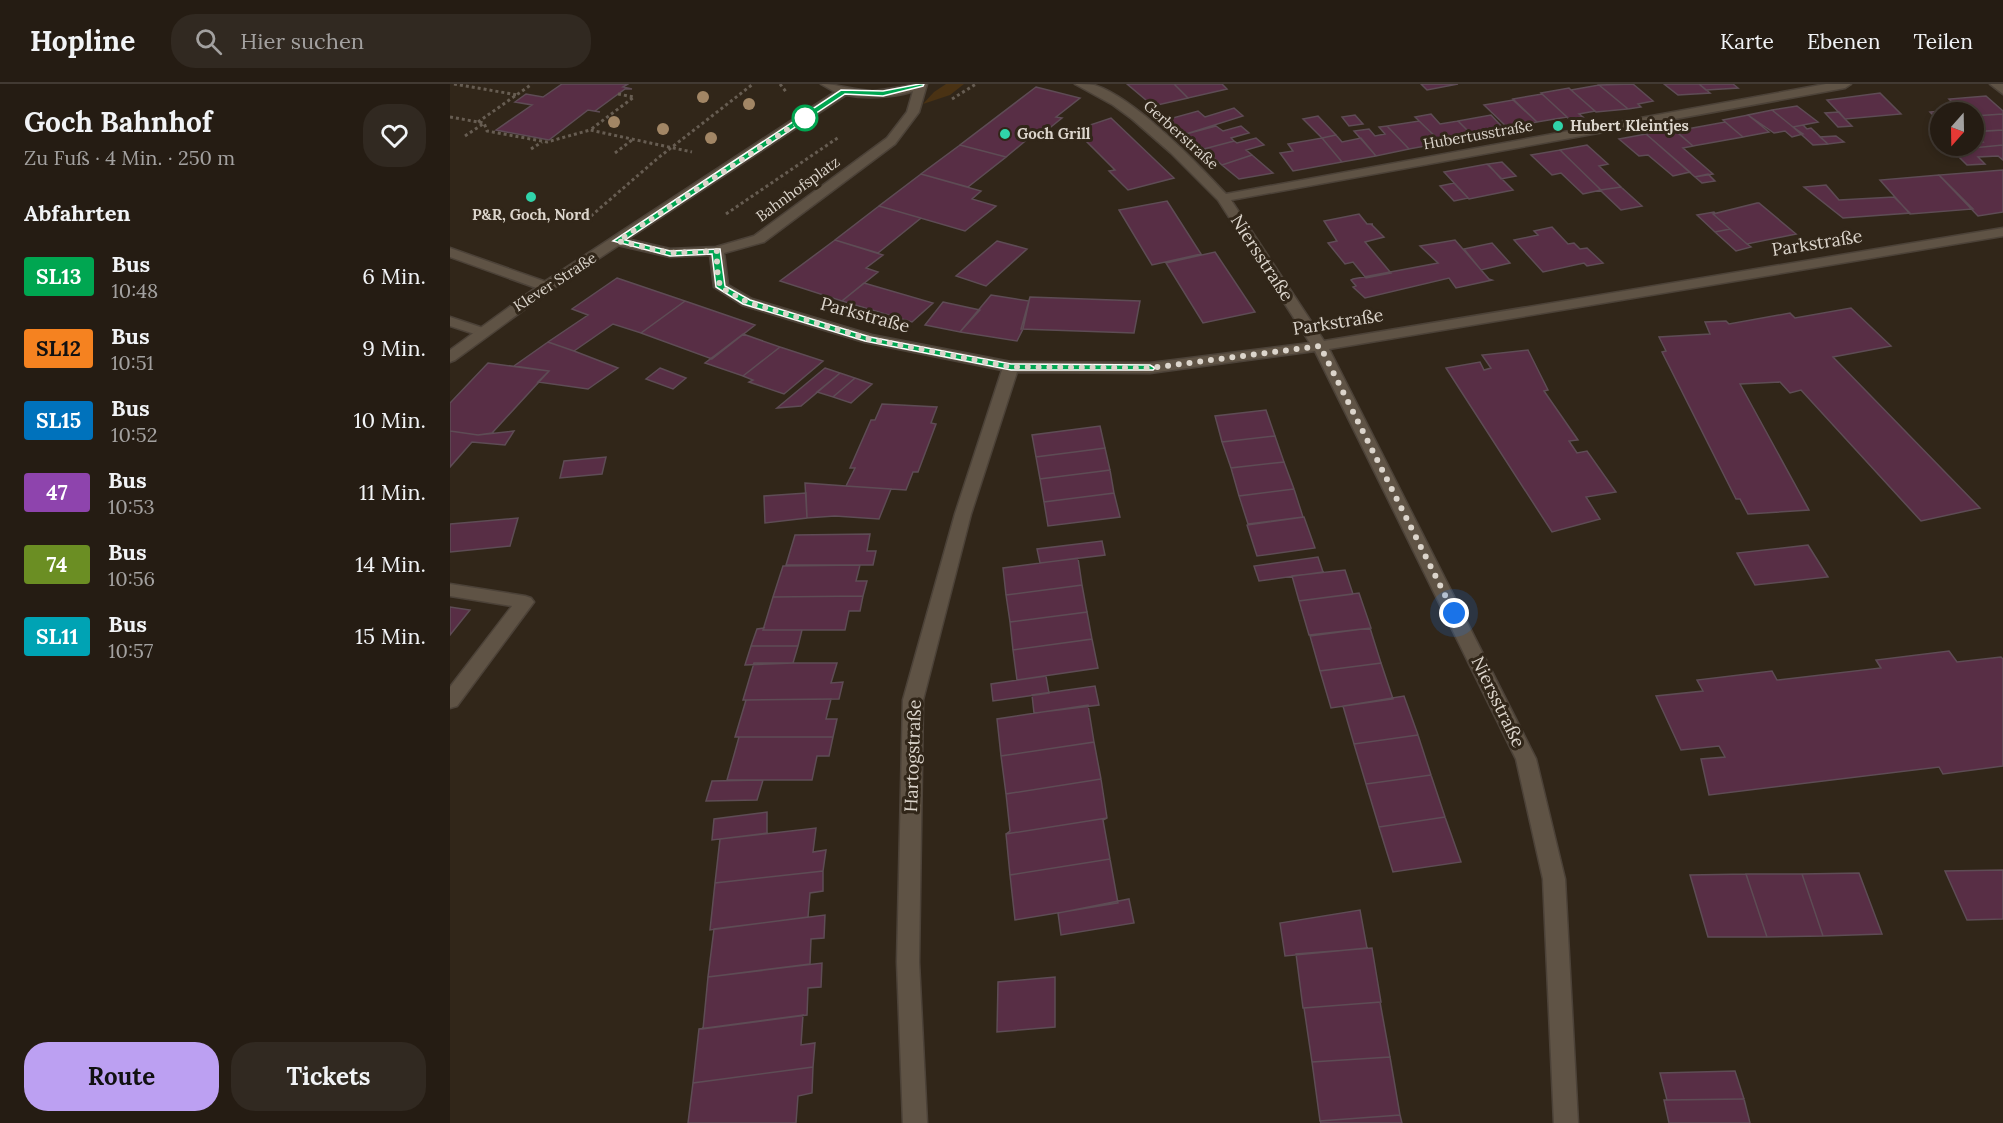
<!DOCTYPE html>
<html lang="de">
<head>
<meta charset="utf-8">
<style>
	:root { --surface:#251c13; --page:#312921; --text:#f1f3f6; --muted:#a3a1a0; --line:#423a33; --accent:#bca0f2 }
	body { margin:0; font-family:Lora,serif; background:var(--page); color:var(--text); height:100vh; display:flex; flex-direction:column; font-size:22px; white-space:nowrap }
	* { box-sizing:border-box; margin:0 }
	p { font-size:20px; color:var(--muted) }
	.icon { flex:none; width:33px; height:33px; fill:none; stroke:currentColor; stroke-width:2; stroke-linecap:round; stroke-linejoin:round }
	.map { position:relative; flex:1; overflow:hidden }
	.side { display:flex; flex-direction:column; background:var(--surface); width:450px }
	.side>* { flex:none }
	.badge { padding:0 12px; border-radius:4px; font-size:21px; line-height:39px }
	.needle { width:39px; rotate:200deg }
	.fabs { position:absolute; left:1480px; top:18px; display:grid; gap:12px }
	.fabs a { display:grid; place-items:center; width:54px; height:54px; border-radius:50%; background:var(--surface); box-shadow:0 3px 9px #0003,0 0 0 2px var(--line); font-size:30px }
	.you { position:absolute; width:30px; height:30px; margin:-15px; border:4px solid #fff; border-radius:50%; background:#1a73e8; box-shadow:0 0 0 9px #1a73e833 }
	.map>.badge { position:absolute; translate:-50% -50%; box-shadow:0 0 0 3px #fff }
	h2 { padding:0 24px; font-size:22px; line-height:54px }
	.round { display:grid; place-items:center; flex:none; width:63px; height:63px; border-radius:24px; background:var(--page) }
	.overview { display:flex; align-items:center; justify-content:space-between; height:102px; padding:0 24px }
	h1 { font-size:28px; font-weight:700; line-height:45px }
	.action { display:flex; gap:12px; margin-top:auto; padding:12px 24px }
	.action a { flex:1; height:69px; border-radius:24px; background:var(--accent); color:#111; font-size:24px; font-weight:700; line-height:69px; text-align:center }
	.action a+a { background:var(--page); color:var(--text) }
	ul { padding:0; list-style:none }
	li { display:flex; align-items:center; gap:18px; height:72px; padding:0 24px }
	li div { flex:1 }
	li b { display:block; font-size:22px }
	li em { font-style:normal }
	li .badge { min-width:66px; font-weight:700; text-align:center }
	header { display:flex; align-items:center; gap:36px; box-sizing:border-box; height:84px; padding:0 30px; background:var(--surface); border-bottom:2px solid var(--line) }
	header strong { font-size:28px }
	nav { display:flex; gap:33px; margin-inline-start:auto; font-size:21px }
	.search { width:420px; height:54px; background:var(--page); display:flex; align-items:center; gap:15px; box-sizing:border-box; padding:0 21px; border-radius:24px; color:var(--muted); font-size:22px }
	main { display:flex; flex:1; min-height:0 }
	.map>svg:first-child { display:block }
	.green { fill:#4a3213 }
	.building { fill:#582e45; stroke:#5e4c55; stroke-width:1.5 }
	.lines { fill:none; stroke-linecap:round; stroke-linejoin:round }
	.lane-casing { stroke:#4c4238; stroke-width:3 }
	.street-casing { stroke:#4c4238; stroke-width:3 }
	.secondary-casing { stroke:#4c4238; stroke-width:3 }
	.path { stroke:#675d52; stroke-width:3; stroke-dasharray:3 3; stroke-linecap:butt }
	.lane { fill:#5f5345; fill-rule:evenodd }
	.street { fill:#5f5345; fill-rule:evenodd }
	.secondary { fill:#5f5345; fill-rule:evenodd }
	.tree { fill:#a28665 }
	.line { fill:#00a651; stroke:#fff; stroke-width:1.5 }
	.walk { stroke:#dcd5cc; stroke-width:6; stroke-dasharray:0 10.8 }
	.stop-dot { fill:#fff; stroke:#00a651; stroke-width:3 }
	.poi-dot { fill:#30d4aa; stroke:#312619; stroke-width:2 }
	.labels { text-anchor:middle; stroke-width:6; stroke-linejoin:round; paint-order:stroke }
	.far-poi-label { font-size:15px; font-weight:bold; fill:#dcd5cc; stroke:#312619; text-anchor:start }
	.far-street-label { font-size:15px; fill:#dcd5cc; stroke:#312619 }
	.street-label { font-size:18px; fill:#dcd5cc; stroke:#312619 }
</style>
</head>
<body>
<header>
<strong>Hopline</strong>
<div class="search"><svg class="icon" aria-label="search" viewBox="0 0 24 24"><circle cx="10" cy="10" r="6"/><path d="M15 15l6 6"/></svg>Hier suchen</div>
<nav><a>Karte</a><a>Ebenen</a><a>Teilen</a></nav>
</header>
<main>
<section class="side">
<div class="overview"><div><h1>Goch Bahnhof</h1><p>Zu Fuß · 4 Min. · 250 m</p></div><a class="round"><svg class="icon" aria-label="heart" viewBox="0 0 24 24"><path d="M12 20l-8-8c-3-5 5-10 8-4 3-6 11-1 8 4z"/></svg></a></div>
<h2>Abfahrten</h2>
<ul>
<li><span class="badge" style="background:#00a651;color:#fff">SL13</span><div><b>Bus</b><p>10:48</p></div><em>6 Min.</em></li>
<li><span class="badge" style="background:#f58220;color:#111">SL12</span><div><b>Bus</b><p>10:51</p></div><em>9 Min.</em></li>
<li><span class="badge" style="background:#0072bc;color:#fff">SL15</span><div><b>Bus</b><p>10:52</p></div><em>10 Min.</em></li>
<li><span class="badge" style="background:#8e44ad;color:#fff">47</span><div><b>Bus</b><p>10:53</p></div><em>11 Min.</em></li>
<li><span class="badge" style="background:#6b8e23;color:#fff">74</span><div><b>Bus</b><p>10:56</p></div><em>14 Min.</em></li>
<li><span class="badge" style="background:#00a3b4;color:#fff">SL11</span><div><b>Bus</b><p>10:57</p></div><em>15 Min.</em></li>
</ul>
<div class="action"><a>Route</a><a>Tickets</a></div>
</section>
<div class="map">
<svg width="1553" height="1039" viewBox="0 0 1553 1039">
	<rect width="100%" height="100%" fill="#312619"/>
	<path class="green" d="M496,0h18l-14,11 -27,9 11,-12z"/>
	<path class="building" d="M112,0h66l-5,3 9,2h-7l-30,22 5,1 -12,-2 -39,30 -53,-10 36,-25 -17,-3 11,-8 17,3z
		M677,0h47l14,14 -35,8z
		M724,0h48l5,5 -39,9z
		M971,0h37l-31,6z
		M1183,0l20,17 -15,3 3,3 -13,2 -29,-24z
		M1214,0h35l11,9 -32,2z
		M1249,0h34l5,4 -32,2z
		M1149,1l29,24 -32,3 -25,-22z
		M586,3l44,11 -24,19 6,1 -26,21 -6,-2 -24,20 -46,-12z
		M1119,4l2,2 24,21 -16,3 4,3 -14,2 -28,-26z
		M1430,9l21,21 -56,5 -18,-19z
		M1092,10l25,23 -30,5 -24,-23z
		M1536,12l17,15v3l-29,2v-4h-33v6l-4,1 -7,-7 30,-3 -11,-10z
		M1063,16l24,22 -16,3 3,3 -13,3 -27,-26z
		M1347,22l21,16 -25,5 -21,-17z
		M784,24l9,8 -57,18 -17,-15 29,-8 7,6z
		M1322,26l21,17 10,7 -11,3 -7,-6 -11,2 -26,-18z
		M1389,28l6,7 7,7 -14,1 -13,-14z
		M981,30l9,10 18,-3 17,17 -33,5 -27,-26z
		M1553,30v16l-19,1 -10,-8v-7z
		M905,31l8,9 -14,2 -7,-9z
		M1041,31l16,17 -32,6 -17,-17z
		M1298,31l21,17 -26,5 -20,-17z
		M868,32l18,19 -14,3 -19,-19z
		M661,34l63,60 -46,12 -19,-19 6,-1 -40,-40z
		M969,37l23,22 -33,6 -22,-23z
		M1275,38l18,15 -50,9 -17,-15z
		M1353,41l4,4 4,-1 17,16 -15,1 -20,-18z
		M766,42l7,5 18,-5 8,7 -18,5 3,3 -30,8 -18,-15z
		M937,42l22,23 -33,7 -22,-25 15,-2 6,7 10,-2 -6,-7z
		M1223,45l20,17 -10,2 30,26 -18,3 -49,-43z
		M1553,46v15l-51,5 -5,-4h27v-4h9l-9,-10z
		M1196,50l44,38 -17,4 -25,-21 -9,1 -20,-17z
		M886,51l6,7 19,-4 15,18 -34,6 -20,-24z
		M1386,52l8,6 -16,2 -8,-7z
		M806,54l8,7 -18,5 6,5 -30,10 -18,-16 30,-8 3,2z
		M872,54l20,24 -49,9 -13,-18 13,-2 -5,-7z
		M510,61l46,12 -38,30 -47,-13z
		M1137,61l21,19 -9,2 22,21 -20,3 -41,-40z
		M1553,61v15l-5,-4 -20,1 7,7 -18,1 -15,-15z
		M1110,66l41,40 -18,4 -22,-21 -9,2 -21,-20z
		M802,71l21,18 -34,6 -17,-14z
		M1052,78l14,14 -15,3 -13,-15z
		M1037,80l26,26 -44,9 -25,-27z
		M1553,86v42l-25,4 -39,-41z
		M471,90l60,17 -9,8 24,7 -31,25 -86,-25z
		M1258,90l7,7 -13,2 -7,-6z
		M1489,91l34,34 -63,5 -30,-34z
		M1004,99l14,15 -14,3 -14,-15z
		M1376,101l13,15 55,-3 16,16 -67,5 -39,-31z
		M1171,103l21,19 -21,4 -21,-20z
		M717,117l34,53 -49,11 -33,-55z
		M1307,119h2l37,31 -49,10 -34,-30z
		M429,122l42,12 -43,35 -43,-13z
		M1264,128l1,1 -2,1 17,15 -15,3 -18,-17z
		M909,130l8,10h6h-2l13,13 -19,5 26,31 -25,5 -13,-16 -8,2 -17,-21 9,-2 -13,-20z
		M1102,143l16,17 6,-1 6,6 7,-1 16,15 -16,3 -3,-3 -41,9 -29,-32 24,-5 -4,-4z
		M1280,145l17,15 4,3 -15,4 -21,-19z
		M385,156l48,15 -17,13 12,4 -36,29 -62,-20z
		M1005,156l34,39 3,1 -36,8 -7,-10 -84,20 -12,-11 3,-1 -5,-6 2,-1 85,-16 -18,-17z
		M547,157l30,8 -41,37 -30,-10z
		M1042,159l18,20 -29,7 -17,-21z
		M765,168l40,60 -52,11 -37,-60z
		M167,194l68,23 -44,32 -28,-9 -39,27 -26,-9 40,-27 -16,-6z
		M414,199l69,20 -21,19 -70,-21z
		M541,211l38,6 -6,28 -6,12 -57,-9z
		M580,213l110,4 -6,32 -113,-4z
		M235,217l70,24 -43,34 -71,-26z
		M493,218l37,8 -20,22 -35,-7z
		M1401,224l40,38 -58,11 147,151 -59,13 -120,-131 -11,3 -10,-11 -40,2 69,126 -61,4 -8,-15h-4l-74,-147 4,-1 -7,-14 51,-3 -5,-12 21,-1 3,3 61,-11 5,5z
		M293,250l37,13 -37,29 -38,-13z
		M98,258l26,9 44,17 -30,21 -50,-7 11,-11 -35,-5z
		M330,263l43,14 -39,33 -35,-12 4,-2 -10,-4z
		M1078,266l20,40 -4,1 34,49 -9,1 8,12 10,-2 29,41 -30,5 14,22 -48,13 -106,-164 34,-6 4,8 7,-2 -9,-13z
		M38,279l61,8 -57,62 -14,2 -28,-4v-28z
		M210,284l26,10 -13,11 -27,-10z
		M375,284l15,5 -39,33 -24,2z
		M390,289l15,5 -22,19 -16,-5z
		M405,294l17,6 -21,19 -18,-6z
		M432,320l55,3 -6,16 5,1 -18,48h-5l-7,18 -60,-4 9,-18h-5l21,-48h4z
		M816,326l9,26 -53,6 -7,-26z
		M650,342l5,22 -69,9 -4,-22z
		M0,347l28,4 36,-4 -9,14 -33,-3 -22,25z
		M825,352l9,26 -53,6 -9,-26z
		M655,364l5,22 -70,9 -4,-22z
		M156,373l-4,17 -42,4 4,-17z
		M834,378l10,27 -55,7 -8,-28z
		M660,386l4,23 -70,9 -4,-23z
		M355,399l41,3 45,3 -12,30 -44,-3 -28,2z
		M844,405l9,28 -55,7 -9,-28z
		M356,409l1,25 -42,5 -1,-27z
		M664,409l6,24 -72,9 -4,-24z
		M854,433l11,31 -58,8 -10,-31z
		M68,434l-8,28 -60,6v-28z
		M420,450l-3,17h9l-3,14h-87l9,-30z
		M652,457l3,14 -65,8 -3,-14z
		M1358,461l20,32 -73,8 -18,-32z
		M868,473l5,15 -64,9 -5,-15z
		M628,474l4,27 -76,10 -3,-27z
		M410,481l-4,16h11l-4,15 -90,1 10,-31z
		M895,486l8,24 -54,7 -7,-25z
		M632,501l5,27 -77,10 -4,-27z
		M909,509l12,35 -62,7 -10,-34z
		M413,512l-3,15h-11l-4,19h-82l10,-33z
		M0,523l20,3 -20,25z
		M637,528l5,27 -79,11 -3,-28z
		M314,544l-1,2h39l-4,16h-47l6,-17z
		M920,544l11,35 -61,8 -10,-35z
		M642,555l6,29 -81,12 -4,-30z
		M301,562h47l-5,17 -48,2z
		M1499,567l8,11 44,-5 2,2v107l-60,8 -4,-7 -230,28 -8,-36 24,-2 -6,-11 -38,4 -25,-54 47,-5 -6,-11 75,-9 5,9 104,-12 -5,-8z
		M304,579h83l-6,20 12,-1 -4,17 -96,1z
		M931,579l12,36 -62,9 -11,-37z
		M596,592l3,17 -56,8 -2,-17z
		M645,602l4,19 -65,8 -2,-18z
		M954,612l14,39 -64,9 -11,-38z
		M381,615l-5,20h11l-4,18h-98l11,-37z
		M638,621l6,37 -93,14 -4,-37z
		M968,651l13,40 -65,9 -12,-40z
		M289,653h94l-4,19h-12l-5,24h-85z
		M644,658l7,37 -95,15 -5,-38z
		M981,691l14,42 -66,10 -13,-43z
		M651,695l6,39 -101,16 4,-3 -4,-37z
		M313,696l-6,20 -51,1 6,-20z
		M317,728v21l-55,7 2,-21z
		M995,733l16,45 -68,10 -14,-45z
		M657,734l-4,2 7,39 -100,16 -4,-41z
		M366,744l-3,24 13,-2 -3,21 -108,12 5,-44z
		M660,775l8,44 -103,17 -5,-45z
		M1553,786v49l-36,1 -22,-49z
		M373,787v20l-13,2 -2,24 -98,13 5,-47z
		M1409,789l23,61 -59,2 -21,-62z
		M1296,790h56l21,62 -56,1z
		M1296,790l21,63h-59l-18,-62z
		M679,815l5,24 -73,12 -3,-22z
		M910,826l7,38 -82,8 -5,-33z
		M375,831l-1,23 -13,1 -1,25 -102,13 6,-48z
		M922,864l9,54 -78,6 -7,-54z
		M372,879l-1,24 -13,1 -1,27 -104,14 5,-52z
		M605,893v50l-58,5 1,-50z
		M930,918l10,55 -78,5 -8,-54z
		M353,931l-2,30 14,-2 -2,24 -120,16 6,-54z
		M940,973l10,58 -80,6 -8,-59z
		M363,983l-1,26 -14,3 -2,27h-108l5,-40z
		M1285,987l9,28 -77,1 -7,-27z
		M1294,1015l6,24h-81l-5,-23z
		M950,1031l2,8h-81l-1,-2z"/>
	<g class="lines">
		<g class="lane-casing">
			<path id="lane" d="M0,233l36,12 2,3 -7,4 -31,-10z
				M0,500l75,12 6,2 3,4 -77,104 -7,2v-21l62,-81 -62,-10z"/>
		</g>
		<g class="street-casing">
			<path id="street" d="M465,0h12l-8,28 -24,32 -131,98 -40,11 4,32 24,14 120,36 139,27 139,1 160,-20 -92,-143 -47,-47 -39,-34 -19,-14 -38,-21c6,0 13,0 19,1 40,12 102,77 132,109l600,-110h25l-6,4 -614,112 93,141 679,-113v8l-674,113 207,410 29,120 13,244h-24l-11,-244 -27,-120 -201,-408 -165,22 -133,-1 -46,142 -48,186 -4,262 8,161h-24l-6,-161 6,-262 52,-186 47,-144 -138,-28 -122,-37 -28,-18 -4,-32 -40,2 -57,-13 -2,-3 7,-4 52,12 46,-2 38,-11 133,-98 20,-26z
				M1540,0h13v10z
				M0,164l102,36 2,3 -2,3h-10l-92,-33z"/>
		</g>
		<g class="secondary-casing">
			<path id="secondary" d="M371,0c18,0 34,7 52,7 18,-1 35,-7 53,-7 -16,14 -59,15 -80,11l-295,195 -96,70 -5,2v-12l91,-66 294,-192z"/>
		</g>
		<path class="path" d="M4,0l64,11
			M330,0l7,9
			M168,10l16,3 -44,33 102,22
			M502,15l24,-15
			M0,33l34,6 3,8 60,11 43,-12
			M28,38l54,-38
			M15,52l18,-12
			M81,65l11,-7
			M165,69l17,-13
			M276,130l113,-77
			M141,132l67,-58 95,-74"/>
		<use href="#lane" class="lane"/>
		<use href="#street" class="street"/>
		<use href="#secondary" class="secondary"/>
	</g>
	<g class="tree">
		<circle cx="253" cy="13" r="6"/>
		<circle cx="299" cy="20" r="6"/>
		<circle cx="164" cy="38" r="6"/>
		<circle cx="213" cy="45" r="6"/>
		<circle cx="261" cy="54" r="6"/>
	</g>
	<path class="line" d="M470,0h4l-1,2 -40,10 -38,-2 -220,146 45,11 50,-2 5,37 25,14 120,37 141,27 139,1 5,3 -2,2h-142l-146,-29 -122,-37 -27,-17 -4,-33 -42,2 -57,-15 228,-151 42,1z"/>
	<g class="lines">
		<path class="walk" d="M355,34l-187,123 52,12 47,-2v18l3,18 27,15 122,37 142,28 139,1 170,-22 134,267"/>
	</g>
	<circle class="stop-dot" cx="355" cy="34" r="12"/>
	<g class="poi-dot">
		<circle cx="1108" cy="42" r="6"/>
		<circle cx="555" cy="50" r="6"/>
		<circle cx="81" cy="113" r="6"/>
	</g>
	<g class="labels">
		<g class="far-poi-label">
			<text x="1120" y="47">Hubert Kleintjes</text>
			<text x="567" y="55">Goch Grill</text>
			<text x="81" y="136" text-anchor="middle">P&amp;R, Goch, Nord</text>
		</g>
		<g class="far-street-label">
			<text transform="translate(731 51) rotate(42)" y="5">Gerberstraße</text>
			<text transform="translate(1028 51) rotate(-10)" y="5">Hubertusstraße</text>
			<text transform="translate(348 105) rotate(-36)" y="5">Bahnhofsplatz</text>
			<text transform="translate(105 198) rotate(-33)" y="5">Klever Straße</text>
		</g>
		<g class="street-label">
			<text transform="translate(1367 159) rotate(-9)" y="6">Parkstraße</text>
			<text transform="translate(812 174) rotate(57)" y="6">Niersstraße</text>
			<text transform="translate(415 231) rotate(15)" y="6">Parkstraße</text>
			<text transform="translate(888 238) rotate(-9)" y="6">Parkstraße</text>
			<text transform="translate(1048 618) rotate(64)" y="6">Niersstraße</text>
			<text transform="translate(463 672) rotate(-88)" y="6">Hartogstraße</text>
		</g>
	</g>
</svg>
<div class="fabs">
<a><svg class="needle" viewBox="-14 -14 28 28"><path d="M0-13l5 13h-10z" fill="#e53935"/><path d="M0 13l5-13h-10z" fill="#a3a1a0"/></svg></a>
</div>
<div class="you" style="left:1004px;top:529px"></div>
</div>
</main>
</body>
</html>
